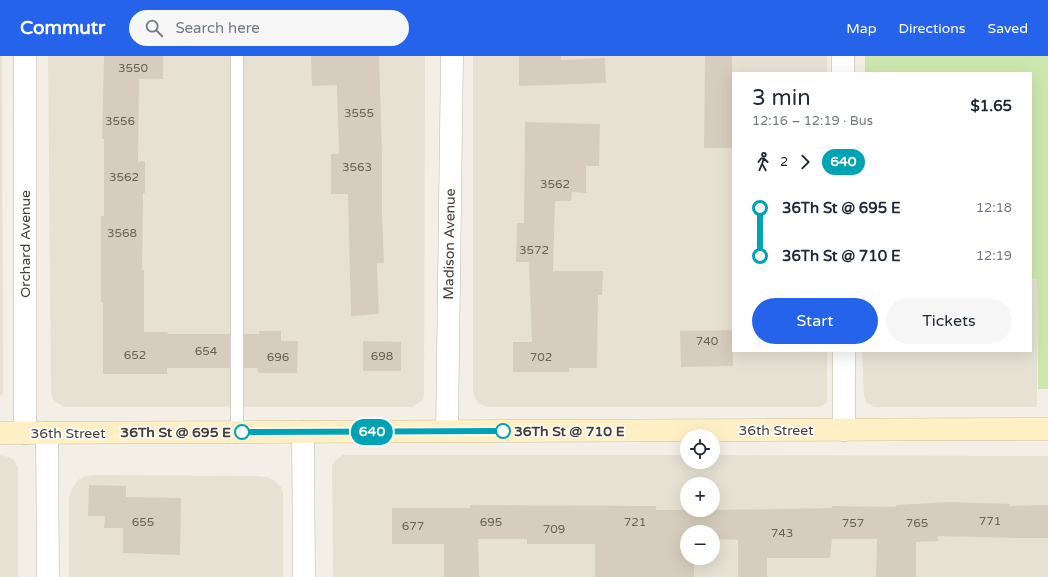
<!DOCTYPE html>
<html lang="en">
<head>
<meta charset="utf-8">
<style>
	:root { --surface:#fff; --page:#f6f6f7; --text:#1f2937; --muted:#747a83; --accent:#2563eb }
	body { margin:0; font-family:"Varela Round",sans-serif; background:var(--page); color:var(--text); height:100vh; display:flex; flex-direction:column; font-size:15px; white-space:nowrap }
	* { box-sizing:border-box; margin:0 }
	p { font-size:13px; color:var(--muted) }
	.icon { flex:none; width:22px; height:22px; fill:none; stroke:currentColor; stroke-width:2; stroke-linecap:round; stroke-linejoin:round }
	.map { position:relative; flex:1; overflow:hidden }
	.sheet { position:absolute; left:732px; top:16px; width:300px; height:280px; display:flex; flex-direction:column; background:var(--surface); border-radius:0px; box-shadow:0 4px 16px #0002 }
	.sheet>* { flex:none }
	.badge { padding:0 8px; border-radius:13px; font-size:14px; line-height:26px }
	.tools { position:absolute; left:680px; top:373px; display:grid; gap:8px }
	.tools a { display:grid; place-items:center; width:40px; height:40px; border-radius:50%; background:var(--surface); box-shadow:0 4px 16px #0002; font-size:20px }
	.map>.badge { position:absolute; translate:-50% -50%; box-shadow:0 0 0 2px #fff }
	.legs { display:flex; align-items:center; gap:6px; height:44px; padding:0 20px; font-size:13px }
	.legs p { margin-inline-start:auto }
	.overview { display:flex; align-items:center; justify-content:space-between; height:68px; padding:0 20px }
	h1 { font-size:22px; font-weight:600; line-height:30px }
	.cta { display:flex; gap:8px; margin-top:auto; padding:8px 20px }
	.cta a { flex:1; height:46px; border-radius:24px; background:var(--accent); color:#fff; font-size:16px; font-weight:600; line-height:46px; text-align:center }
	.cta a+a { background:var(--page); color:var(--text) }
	ul { padding:0 20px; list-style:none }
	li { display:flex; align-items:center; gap:14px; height:48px; font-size:15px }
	li i { display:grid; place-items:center; width:6px; height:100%; margin:0 5px; background:currentColor }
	li i::after { content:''; width:10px; height:10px; margin:-5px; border:3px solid; border-radius:50%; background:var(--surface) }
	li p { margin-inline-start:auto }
	li:first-child i { background:linear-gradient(#0000 50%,currentColor 0) }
	li:last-child i { background:linear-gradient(currentColor 50%,#0000 0) }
	header { display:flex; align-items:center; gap:24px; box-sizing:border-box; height:56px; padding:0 20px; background:var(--accent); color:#fff }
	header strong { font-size:19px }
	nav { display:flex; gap:22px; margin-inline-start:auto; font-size:14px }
	.search { width:280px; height:36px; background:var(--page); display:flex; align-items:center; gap:10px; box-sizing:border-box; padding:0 14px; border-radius:22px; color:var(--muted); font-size:15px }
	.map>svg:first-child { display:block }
	.residential { fill:#e7e1d4; fill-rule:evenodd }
	.green { fill:#cee7af }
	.building { fill:#d7cdbe }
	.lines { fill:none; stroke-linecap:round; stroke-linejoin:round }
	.lane-casing { stroke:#c1b9ac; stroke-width:13 }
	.street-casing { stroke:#c1b9ac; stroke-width:23 }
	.secondary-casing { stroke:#d3c296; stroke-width:23 }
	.lane { stroke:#fff; stroke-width:12 }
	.street { stroke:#fff; stroke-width:22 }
	.secondary { stroke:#feefc5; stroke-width:22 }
	.line-1-casing { stroke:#fff; stroke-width:9 }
	.line-1 { stroke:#00a3b4; stroke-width:6 }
	.stop-1-dot { fill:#fff; stroke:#00a3b4; stroke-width:2 }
	.labels { text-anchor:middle; stroke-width:3.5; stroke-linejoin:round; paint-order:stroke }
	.number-label { font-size:12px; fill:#6a6257 }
	.street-label { font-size:14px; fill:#453f35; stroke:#fff }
	.stop-label { font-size:14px; font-weight:bold; fill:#453f35; stroke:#fff; text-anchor:start }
</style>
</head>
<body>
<header>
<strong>Commutr</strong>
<div class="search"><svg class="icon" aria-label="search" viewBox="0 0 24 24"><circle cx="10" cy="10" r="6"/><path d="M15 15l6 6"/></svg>Search here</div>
<nav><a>Map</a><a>Directions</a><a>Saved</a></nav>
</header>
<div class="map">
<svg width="1048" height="521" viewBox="0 0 1048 521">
	<rect width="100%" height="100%" fill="#f3efe6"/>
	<path class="residential" d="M0,0h2l1,337 -3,4z
		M48,0h377l-1,339 -1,5 -11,7h-346l-8,-3 -5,-5 -2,-6z
		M473,0h354v17h-94v278h94v51l-2,2 -6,3h-331l-8,-3 -4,-4 -3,-9z
		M1031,223h6v128h-163l-8,-5 -2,-6 -2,-45h169z
		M0,399l9,2 5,3 4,8v109h-18z
		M343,399h344v7h26v-7l335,1v121h-715l-1,-111 3,-5zM687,428h26v26h-26zM687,476h26v26h-26z
		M93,419l163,1 11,1 7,3 7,7 2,5v85h-214v-79l2,-7 7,-11 7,-4z"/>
	<path class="green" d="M865,0h183v333h-10l-1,-110h-6v-206h-166z"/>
	<path class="building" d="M104,0h59v23h-24l-1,83 7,-1v32h-2l-1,77h2v62h24l-1,2h63v34h-63v6h-64v-72h-2v-86h3v-77h-2z
		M311,0h68l3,99v62l2,46h-7l2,51 -28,2 -3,-122h-17v-40h8l-2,-69 -25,1z
		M519,0h42v4l44,-2 1,25 -87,3z
		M705,0h27l1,92h-29z
		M525,66l75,2 -1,42h-13v27l-14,-1 -1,9h-16l-2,70h50l-1,24h-4l-1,73h-28v4h-56v-30h19l-3,-80h-13l1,-39h7z
		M733,274v36l-52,1 -1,-36z
		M259,275h22v10h17l-1,32h-39v-5h-14v-34h15z
		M363,285l38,1v29h-38z
		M89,429l37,1v11l55,1 -1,57 -57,-2v-25h-19l1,-12h-17z
		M951,446l59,2v2l38,-1v33h-28l-82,-2v5l-22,1v35h-40l1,-38h-45l-2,19h-63v19h-29v-37l-25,-1v-7h-26v26h7v19h-99v-33h-68v-5h-49l1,38h-35v-33h-52v-36h78v-3l186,1v4h57l119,-2v-2l64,1v-2z"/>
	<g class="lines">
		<g class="lane-casing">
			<path id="lane" d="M237,376v-376"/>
		</g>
		<g class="street-casing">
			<path id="street" d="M843,0v17
				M844,295v79
				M447,375l5,-375
				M303,376l1,145
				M25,377v-377
				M47,377l1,144"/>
		</g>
		<g class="secondary-casing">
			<path id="secondary" d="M0,377l1048,-4"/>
		</g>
		<use href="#lane" class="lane"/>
		<use href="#street" class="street"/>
		<use href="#secondary" class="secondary"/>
	</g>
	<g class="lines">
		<g class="line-1-casing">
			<path id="line-1" d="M242,376l261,-1"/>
		</g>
		<use href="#line-1" class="line-1"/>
	</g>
	<g class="stop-1-dot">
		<circle cx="503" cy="375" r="7"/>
		<circle cx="242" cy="376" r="7"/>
	</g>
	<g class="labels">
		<g class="number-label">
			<text x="133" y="16">3550</text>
			<text x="359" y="61">3555</text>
			<text x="120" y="69">3556</text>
			<text x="357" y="115">3563</text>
			<text x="124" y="125">3562</text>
			<text x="555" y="132">3562</text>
			<text x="122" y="181">3568</text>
			<text x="534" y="198">3572</text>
			<text x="707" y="289">740</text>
			<text x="206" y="299">654</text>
			<text x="135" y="303">652</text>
			<text x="382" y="304">698</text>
			<text x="278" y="305">696</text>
			<text x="541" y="305">702</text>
			<text x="990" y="469">771</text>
			<text x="143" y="470">655</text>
			<text x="491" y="470">695</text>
			<text x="635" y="470">721</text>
			<text x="853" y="471">757</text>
			<text x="917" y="471">765</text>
			<text x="413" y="474">677</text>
			<text x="554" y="477">709</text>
			<text x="782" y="481">743</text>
		</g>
		<g class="street-label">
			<text transform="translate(25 188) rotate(-90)" y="5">Orchard Avenue</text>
			<text transform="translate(449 188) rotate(-89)" y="5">Madison Avenue</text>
			<text x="776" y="379">36th Street</text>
			<text x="68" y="382">36th Street</text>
		</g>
		<g class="stop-label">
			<text x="514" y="380">36Th St @ 710 E</text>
			<text x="231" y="381" text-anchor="end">36Th St @ 695 E</text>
		</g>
	</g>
</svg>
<div class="tools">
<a><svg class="icon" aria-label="locate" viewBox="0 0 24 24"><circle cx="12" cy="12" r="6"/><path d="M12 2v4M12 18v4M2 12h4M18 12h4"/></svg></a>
<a>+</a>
<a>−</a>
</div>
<b class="badge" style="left:372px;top:376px;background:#00a3b4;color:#fff">640</b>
<section class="sheet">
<div class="overview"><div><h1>3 min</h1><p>12:16 – 12:19 · Bus</p></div><b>$1.65</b></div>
<div class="legs"><svg class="icon" aria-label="walk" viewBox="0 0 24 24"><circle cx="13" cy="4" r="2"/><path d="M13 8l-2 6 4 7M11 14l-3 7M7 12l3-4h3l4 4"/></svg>2<svg class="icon" aria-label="forward" viewBox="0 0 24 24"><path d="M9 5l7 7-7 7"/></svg><b class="badge" style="background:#00a3b4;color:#fff">640</b></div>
<ul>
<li><i style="color:#00a3b4"></i><b>36Th St @ 695 E</b><p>12:18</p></li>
<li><i style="color:#00a3b4"></i><b>36Th St @ 710 E</b><p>12:19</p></li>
</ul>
<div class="cta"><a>Start</a><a>Tickets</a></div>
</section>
</div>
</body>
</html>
